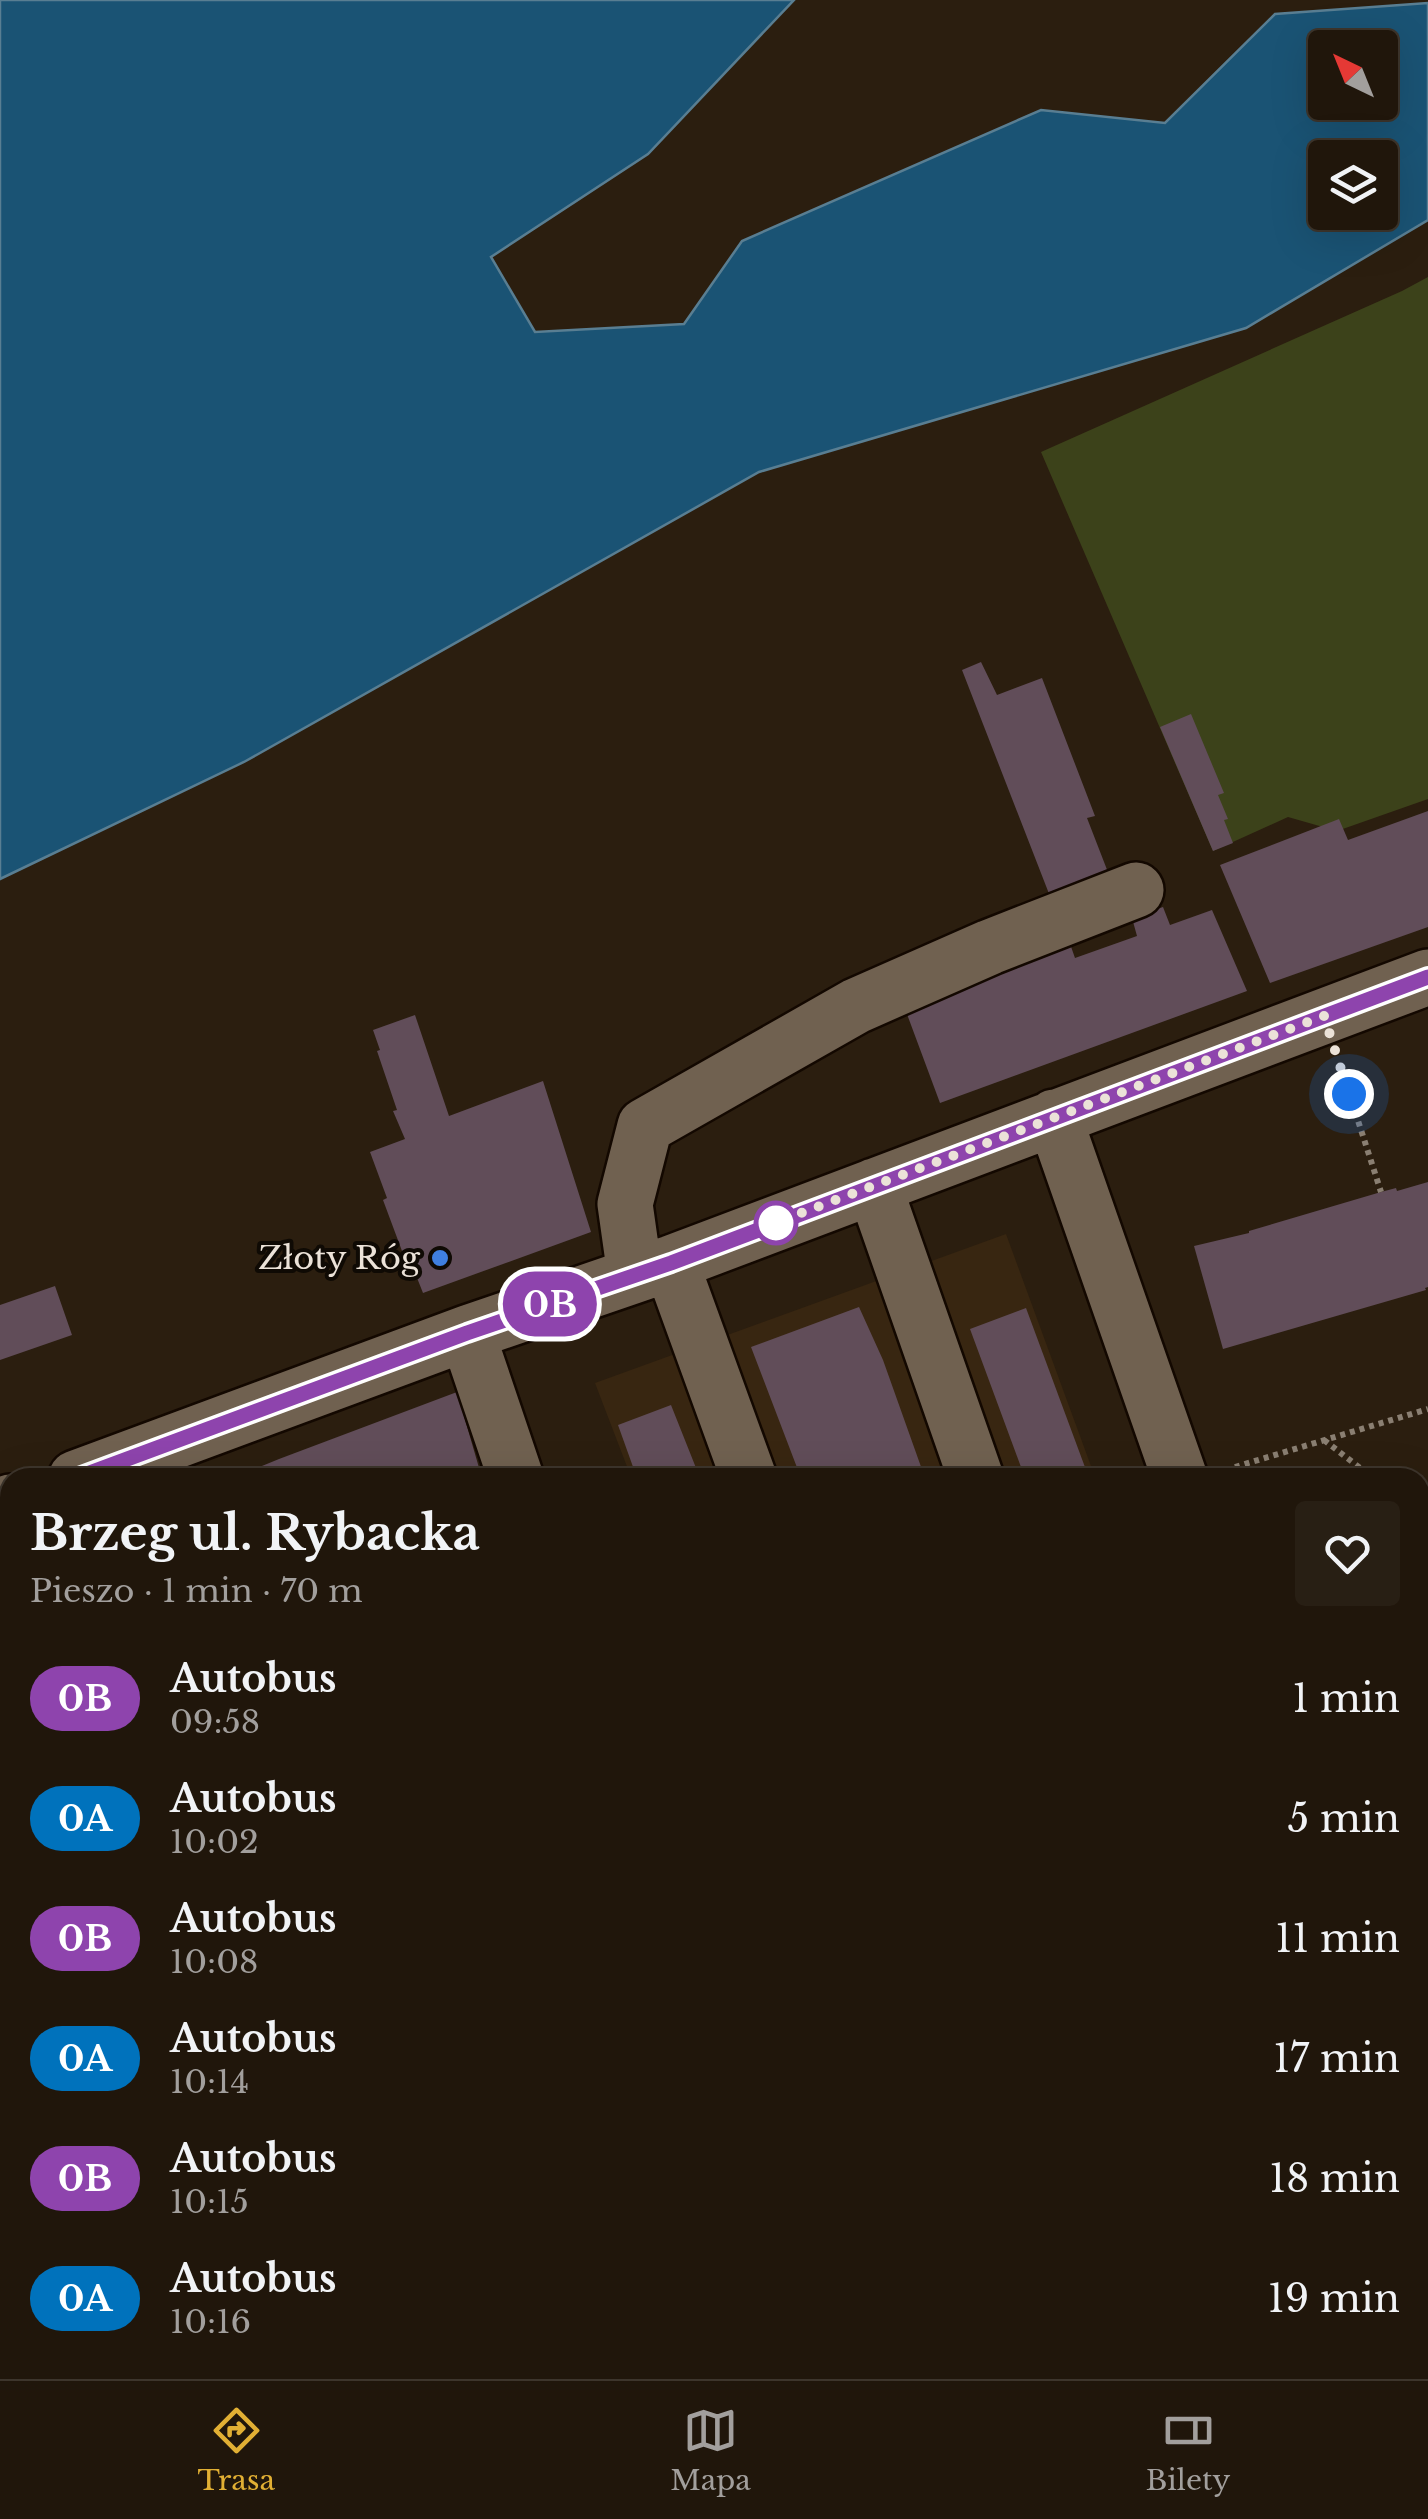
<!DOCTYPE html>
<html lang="pl">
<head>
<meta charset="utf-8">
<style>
	:root { --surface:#20160b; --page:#281f14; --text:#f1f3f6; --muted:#a29f9d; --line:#3d352c; --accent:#e1af34 }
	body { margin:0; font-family:"Libre Baskerville",serif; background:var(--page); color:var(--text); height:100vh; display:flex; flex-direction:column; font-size:38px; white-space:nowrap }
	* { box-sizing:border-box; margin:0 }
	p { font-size:32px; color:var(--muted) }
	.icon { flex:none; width:55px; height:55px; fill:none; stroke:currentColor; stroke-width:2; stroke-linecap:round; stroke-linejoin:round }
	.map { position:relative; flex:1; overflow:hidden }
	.drawer { position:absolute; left:0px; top:1468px; width:1430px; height:912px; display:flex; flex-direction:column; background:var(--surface); border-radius:30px 30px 0 0; box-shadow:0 10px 40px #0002,0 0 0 2px var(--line) }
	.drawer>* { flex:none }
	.badge { padding:0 20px; border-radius:32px; font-size:35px; line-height:65px }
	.needle { width:65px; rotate:317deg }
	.fabs { position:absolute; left:1308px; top:30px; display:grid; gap:20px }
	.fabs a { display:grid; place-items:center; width:90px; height:90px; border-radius:10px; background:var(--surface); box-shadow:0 10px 40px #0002,0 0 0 2px var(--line); font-size:50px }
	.you { position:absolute; width:50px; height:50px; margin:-25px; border:8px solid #fff; border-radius:50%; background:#1a73e8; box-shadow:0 0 0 15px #1a73e833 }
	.map>.badge { position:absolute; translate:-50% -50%; box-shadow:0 0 0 5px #fff }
	.round { display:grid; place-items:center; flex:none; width:105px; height:105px; border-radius:10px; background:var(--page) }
	.headline { display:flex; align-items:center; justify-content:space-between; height:170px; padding:0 30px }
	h1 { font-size:48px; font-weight:800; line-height:75px }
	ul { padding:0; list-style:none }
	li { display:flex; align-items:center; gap:30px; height:120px; padding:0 30px }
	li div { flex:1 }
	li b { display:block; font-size:38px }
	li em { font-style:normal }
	li .badge { min-width:110px; font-weight:700; text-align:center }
	.tabs { display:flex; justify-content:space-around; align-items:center; height:140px; border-top:2px solid var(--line); background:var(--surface); font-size:28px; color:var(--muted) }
	.tabs a { display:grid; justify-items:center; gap:5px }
	.tabs .active { color:var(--accent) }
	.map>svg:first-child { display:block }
	.built { fill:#382611 }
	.green { fill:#3c421a }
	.water { fill:#1a5374; stroke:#597e92; stroke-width:2.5; fill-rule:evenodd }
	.building { fill:#614d59 }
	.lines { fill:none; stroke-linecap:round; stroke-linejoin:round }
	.minor-casing { stroke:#130800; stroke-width:60 }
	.path { stroke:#8a7f72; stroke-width:6; stroke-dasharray:5 5; stroke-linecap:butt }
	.minor { stroke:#706150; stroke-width:55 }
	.line-casing { stroke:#fff; stroke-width:22 }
	.line { stroke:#8e44ad; stroke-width:15 }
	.walk { stroke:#ebe2d8; stroke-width:10; stroke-dasharray:0 18 }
	.stop-dot { fill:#fff; stroke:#8e44ad; stroke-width:5 }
	.shop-dot { fill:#3f7fe0; stroke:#0f0a04; stroke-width:4 }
	.labels { text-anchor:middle; stroke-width:8; stroke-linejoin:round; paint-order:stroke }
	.poi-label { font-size:32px; fill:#ebe2d8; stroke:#0f0a04; text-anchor:end }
</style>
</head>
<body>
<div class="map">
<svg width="1428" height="2379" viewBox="0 0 1428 2379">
	<rect width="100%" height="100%" fill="#2b1e0f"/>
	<path class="built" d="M1006,1234l89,243h-464l-36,-94z
		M1428,2201v178h-262l-3,-9h257v-166z"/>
	<path class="green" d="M1428,277v522l-91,32 -49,-14 -75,34 -172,-399 361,-161z"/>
	<path class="water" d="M0,0h794l-146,154 -157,103 44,75 149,-8 58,-83 299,-131 124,13 110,-109 153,-11v217l-182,108 -487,144 -515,290 -244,117zM1325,48h55v54h-55zM1325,158h55v54h-55z"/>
	<path class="building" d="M981,662l16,33 45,-17 53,138 -8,2 24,62 -58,24 -91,-234z
		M1191,714l33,79 -6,2 10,24 -4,1 9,23 -20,8 -53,-124z
		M1428,811v116l-158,56 -50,-118 119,-46 9,21z
		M1163,907l7,18 42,-15 35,81 -307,112 -39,-105 167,-60 7,20 62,-22 -5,-18z
		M415,1015l34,101 94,-35 48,151 -168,61 -17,-43 -4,1 -19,-51 4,-2 -17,-46 35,-13 -12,-28 4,-1 -20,-59 3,-1 -7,-20z
		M1428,1182v105l-3,1 1,2 -203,59 -29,-103 55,-13v-2l132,-39 15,-4 1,3z
		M55,1286l17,49 -72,25v-55z
		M859,1307l24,53 42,118h-124l-50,-131z
		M1026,1308l63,170h-64l-55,-149z
		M457,1392l25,86h-249l46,-19z
		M671,1405l29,73h-63l-19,-53z
		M1428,1614v60l-8,3v-60z
		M1428,1772v123l-8,3v-124z
		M1423,2203l5,18v158h-47l-3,-9h42v-166z
		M10,2252v88l-10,1v-88z
		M227,2370h342l2,9h-341z
		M1047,2370l3,9h-30v-1z"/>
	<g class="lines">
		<g class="minor-casing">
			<path id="minor" d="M1054,1117l126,361
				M874,1186l102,292
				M671,1263l78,215
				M635,1275l-10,-71 20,-78 211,-120 134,-59 146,-57
				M467,1333l49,145
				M76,1478l391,-145 204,-70 757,-286
				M0,1506l10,-4
				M1420,1726l8,-3
				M1420,2072l8,-2
				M1110,2370l3,9"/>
		</g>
		<path class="path" d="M1343,1074l38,118
			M1324,1440l49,38
			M1235,1467l193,-58
			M1420,1499l8,-2
			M0,1628l10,11"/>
		<use href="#minor" class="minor"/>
	</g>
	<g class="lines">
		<g class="line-casing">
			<path id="line" d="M76,1478l391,-145 204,-70 757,-286"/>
		</g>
		<use href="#line" class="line"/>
		<path class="walk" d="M776,1223l-4,1 552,-208 25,78"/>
	</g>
	<circle class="stop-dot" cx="776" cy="1223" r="20"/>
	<circle class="shop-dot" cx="440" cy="1258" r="10"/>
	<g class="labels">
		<g class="poi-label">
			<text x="420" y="1269">Złoty Róg</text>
		</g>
	</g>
</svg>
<div class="fabs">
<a><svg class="needle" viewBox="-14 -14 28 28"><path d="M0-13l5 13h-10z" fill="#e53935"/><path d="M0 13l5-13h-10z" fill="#a29f9d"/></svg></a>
<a><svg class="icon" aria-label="layers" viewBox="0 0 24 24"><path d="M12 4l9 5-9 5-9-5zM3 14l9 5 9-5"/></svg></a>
</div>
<div class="you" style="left:1349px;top:1094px"></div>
<b class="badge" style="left:550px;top:1304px;background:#8e44ad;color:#fff">0B</b>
<section class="drawer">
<div class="headline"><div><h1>Brzeg ul. Rybacka</h1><p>Pieszo · 1 min · 70 m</p></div><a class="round"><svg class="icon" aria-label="heart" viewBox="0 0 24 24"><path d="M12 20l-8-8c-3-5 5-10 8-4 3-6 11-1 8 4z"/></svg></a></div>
<ul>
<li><span class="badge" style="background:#8e44ad;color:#fff">0B</span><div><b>Autobus</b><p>09:58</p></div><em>1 min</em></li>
<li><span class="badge" style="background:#0072bc;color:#fff">0A</span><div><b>Autobus</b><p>10:02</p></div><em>5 min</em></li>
<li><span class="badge" style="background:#8e44ad;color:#fff">0B</span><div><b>Autobus</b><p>10:08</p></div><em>11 min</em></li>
<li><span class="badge" style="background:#0072bc;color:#fff">0A</span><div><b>Autobus</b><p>10:14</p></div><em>17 min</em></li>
<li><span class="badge" style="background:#8e44ad;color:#fff">0B</span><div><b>Autobus</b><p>10:15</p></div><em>18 min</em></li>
<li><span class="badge" style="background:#0072bc;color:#fff">0A</span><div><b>Autobus</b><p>10:16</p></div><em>19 min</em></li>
</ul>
</section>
</div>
<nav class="tabs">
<a class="active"><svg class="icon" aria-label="directions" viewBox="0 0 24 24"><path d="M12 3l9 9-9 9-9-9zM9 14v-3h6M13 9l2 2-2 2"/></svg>Trasa</a>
<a><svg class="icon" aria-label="map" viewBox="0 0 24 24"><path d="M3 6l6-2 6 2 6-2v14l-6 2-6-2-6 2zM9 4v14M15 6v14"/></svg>Mapa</a>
<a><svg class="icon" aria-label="tickets" viewBox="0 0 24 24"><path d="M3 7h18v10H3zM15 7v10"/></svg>Bilety</a>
</nav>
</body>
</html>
